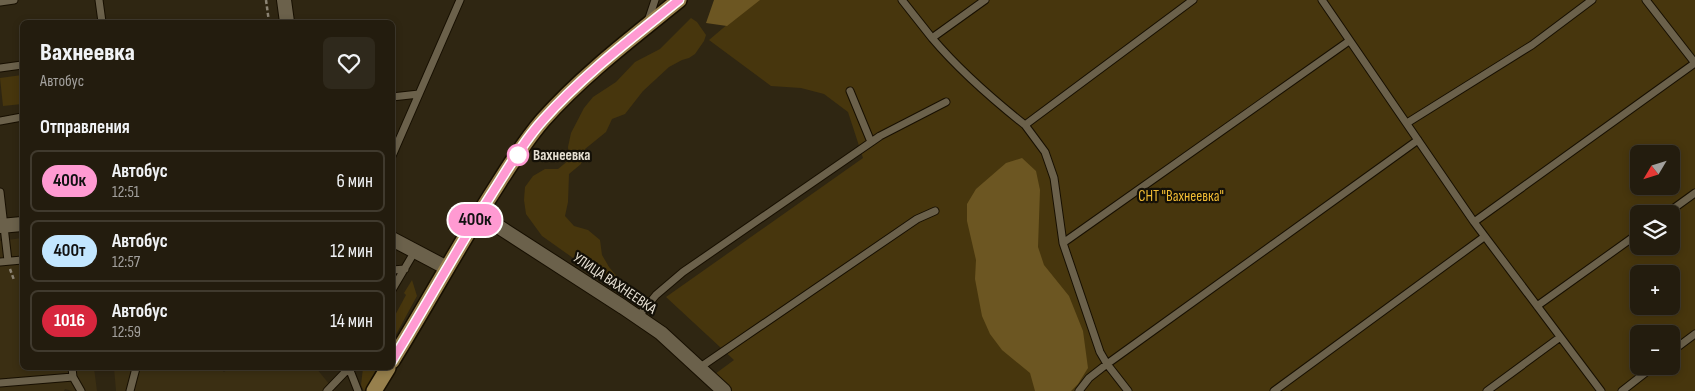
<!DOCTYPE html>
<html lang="ru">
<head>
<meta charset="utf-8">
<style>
	:root { --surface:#231c0e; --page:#2f291c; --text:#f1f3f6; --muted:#a3a19e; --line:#403a2e }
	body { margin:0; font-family:"Sofia Sans Condensed",sans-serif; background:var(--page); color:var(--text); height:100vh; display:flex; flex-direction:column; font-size:19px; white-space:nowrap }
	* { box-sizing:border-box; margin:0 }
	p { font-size:16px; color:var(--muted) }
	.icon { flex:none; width:28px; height:28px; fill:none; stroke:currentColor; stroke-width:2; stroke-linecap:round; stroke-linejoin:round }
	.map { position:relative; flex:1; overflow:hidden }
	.drawer { position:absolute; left:20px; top:20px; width:375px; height:350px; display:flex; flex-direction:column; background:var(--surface); border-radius:8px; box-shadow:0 2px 8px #0003,0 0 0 1px var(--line) }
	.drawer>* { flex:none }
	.badge { padding:0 10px; border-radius:16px; font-size:18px; line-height:32px }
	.needle { width:32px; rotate:232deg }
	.buttons { position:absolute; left:1630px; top:145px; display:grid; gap:10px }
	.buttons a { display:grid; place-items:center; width:50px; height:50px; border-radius:8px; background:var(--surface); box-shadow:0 2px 8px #0003,0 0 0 1px var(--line); font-size:25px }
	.map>.badge { position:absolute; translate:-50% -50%; box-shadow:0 0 0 2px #fff }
	h2 { padding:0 20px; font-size:19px; line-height:45px }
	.round { display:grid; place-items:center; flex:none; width:52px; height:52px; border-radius:8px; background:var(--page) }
	.summary { display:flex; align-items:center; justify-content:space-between; height:85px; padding:0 20px }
	h1 { font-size:24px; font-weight:800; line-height:38px }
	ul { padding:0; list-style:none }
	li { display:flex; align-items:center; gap:15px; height:62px; margin:0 10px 8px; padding:0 10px; border:2px solid var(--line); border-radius:8px }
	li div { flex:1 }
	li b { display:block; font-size:19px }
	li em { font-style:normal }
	li .badge { min-width:55px; font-weight:700; text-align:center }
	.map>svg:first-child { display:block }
	.built { fill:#3b2f13 }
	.green { fill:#47360d; fill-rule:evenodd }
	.forest { fill:#6c5622 }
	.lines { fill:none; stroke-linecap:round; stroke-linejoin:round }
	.service-casing { stroke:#170f00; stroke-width:9 }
	.minor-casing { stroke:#170f00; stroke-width:16 }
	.primary-casing { stroke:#170f00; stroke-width:18 }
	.path { stroke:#8c8474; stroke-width:2.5; stroke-dasharray:4 2.5; stroke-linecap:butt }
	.service { stroke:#6b614b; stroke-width:7 }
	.minor { stroke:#6b614b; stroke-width:14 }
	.primary { stroke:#97804d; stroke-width:15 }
	.line-casing { stroke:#fff; stroke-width:11 }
	.line { stroke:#ff9ad2; stroke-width:8 }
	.stop-dot { fill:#fff; stroke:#ff9ad2; stroke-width:2.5 }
	.labels { text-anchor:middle; stroke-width:4.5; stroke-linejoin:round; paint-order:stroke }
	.stop-label { font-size:15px; font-weight:bold; fill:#e6e0d3; stroke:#141007; text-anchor:start }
	.park-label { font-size:15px; fill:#f1bc33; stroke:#141007 }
	.street-label { font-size:15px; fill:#e6e0d3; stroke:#141007 }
</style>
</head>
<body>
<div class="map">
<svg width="1695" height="391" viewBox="0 0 1695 391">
	<rect width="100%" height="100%" fill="#2f2612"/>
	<path class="built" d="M22,238v130h72l3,23h-25l-7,-2 -1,2h-64v-150z
		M114,368h105l5,4 5,-4h87l19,23h-219z"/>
	<path class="green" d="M756,0h939v391h-963l-17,-17 19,-14 -68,-63 197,-139 -15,-46 -24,-18 -23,-6 -30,-2 -62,-46zM1639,154h32v32h-32zM1639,214h32v32h-32zM1639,274h32v32h-32zM1639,334h32v32h-32z
		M691,18l6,4 9,13 -2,6 -9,13 -6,4 -7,2 -13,7 -26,24 -18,23 -13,5 -6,13 -21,17 -4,15 -12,10 -1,28 -3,14 9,10 14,4 12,10 2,15 7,12 10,12 -5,8 -72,-51 -16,-22 -2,-14 1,-13 8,-11 12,-7h13l11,-9 -1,-13 3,-14 13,-25 9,-11 23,-15 19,-20 25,-13z
		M22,75v29l-19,2 -3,-28z
		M412,280l5,16 -24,44v-21l13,-24 -2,-2z
		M363,368h14l-13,23 -3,-6z"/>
	<path class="forest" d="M714,0h46l-33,26 -21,-3z
		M1022,158l14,13 4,19 -2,57 6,18 25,31 14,35 5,37 -10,16 -7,7h-36l-5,-18 -28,-23 -12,-16 -8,-18 -7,-37 1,-19 -9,-39v-17l9,-15 30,-26z"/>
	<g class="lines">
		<g class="service-casing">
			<path id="service" d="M99,0l3,22
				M902,0l30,38 53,-38
				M1322,0l152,222 127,169
				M1646,0l49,63
				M0,2l14,-2
				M648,21l7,-21
				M932,38c28,33 59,60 93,87l168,-125
				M0,68l22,-3
				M850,91l21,51
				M392,97l27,-3
				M0,121l22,-4
				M1407,123l125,-78 60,-45
				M1025,125l20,27 9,26 9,65 286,-202
				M392,156l68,-156
				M0,192l8,69
				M1666,214l29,-21
				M1474,222l221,-159
				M1063,243l37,109 7,12 311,-224
				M0,262l22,-2
				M392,270l13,-1
				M392,290l23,-39
				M1537,306l102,-73
				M638,317l18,-22 27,-23 197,-136 66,-34
				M1671,352l24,-18
				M72,368l1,9 8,14
				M349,368l9,23
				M699,368l218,-149 18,-8
				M0,383l73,-6
				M130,391l6,-23
				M327,391l22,-23
				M1079,391l10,-13 18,-14 21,27
				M1274,391l210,-154
				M1487,391l72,-53
				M1622,391l32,-25"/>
		</g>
		<g class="minor-casing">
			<path id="minor" d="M284,0l3,22
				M479,214l144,93 38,26 63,58
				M0,226l22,-2
				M392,239l55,29"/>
		</g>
		<g class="primary-casing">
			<path id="primary" d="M392,361c34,-55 65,-112 99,-166 16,-25 32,-52 52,-75 40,-45 89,-82 136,-120
				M374,391l14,-23"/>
		</g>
		<path class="path" d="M266,0l3,22
			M10,269l4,11"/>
		<use href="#service" class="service"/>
		<use href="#minor" class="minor"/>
		<use href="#primary" class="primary"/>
	</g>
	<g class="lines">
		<g class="line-casing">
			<path id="line" d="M392,361c34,-55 65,-112 99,-166 16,-25 32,-53 52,-75 40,-45 89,-82 136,-120"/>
		</g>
		<use href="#line" class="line"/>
	</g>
	<circle class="stop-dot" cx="518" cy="155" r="10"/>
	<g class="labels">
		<g class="stop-label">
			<text x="533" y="160">Вахнеевка</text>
		</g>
		<g class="park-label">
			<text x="1181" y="201">СНТ "Вахнеевка"</text>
		</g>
		<g class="street-label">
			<text transform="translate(615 283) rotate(34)" y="5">УЛИЦА ВАХНЕЕВКА</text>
		</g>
	</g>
</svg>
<div class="buttons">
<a><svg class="needle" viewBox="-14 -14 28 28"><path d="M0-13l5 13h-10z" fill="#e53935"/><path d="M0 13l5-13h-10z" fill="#a3a19e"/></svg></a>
<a><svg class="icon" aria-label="layers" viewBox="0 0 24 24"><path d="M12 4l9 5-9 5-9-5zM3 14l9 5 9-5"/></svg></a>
<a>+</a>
<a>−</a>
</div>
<b class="badge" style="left:475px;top:220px;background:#ff9ad2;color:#111">400к</b>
<section class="drawer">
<div class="summary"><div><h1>Вахнеевка</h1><p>Автобус</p></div><a class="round"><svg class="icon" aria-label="heart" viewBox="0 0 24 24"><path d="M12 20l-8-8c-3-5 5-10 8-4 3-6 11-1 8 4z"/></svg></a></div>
<h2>Отправления</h2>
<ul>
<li><span class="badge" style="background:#ff9ad2;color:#111">400к</span><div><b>Автобус</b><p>12:51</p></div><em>6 мин</em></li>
<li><span class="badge" style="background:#c2e6ff;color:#111">400т</span><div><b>Автобус</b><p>12:57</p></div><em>12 мин</em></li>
<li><span class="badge" style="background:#d7263d;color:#fff">1016</span><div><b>Автобус</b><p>12:59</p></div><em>14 мин</em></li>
</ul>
</section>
</div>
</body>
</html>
